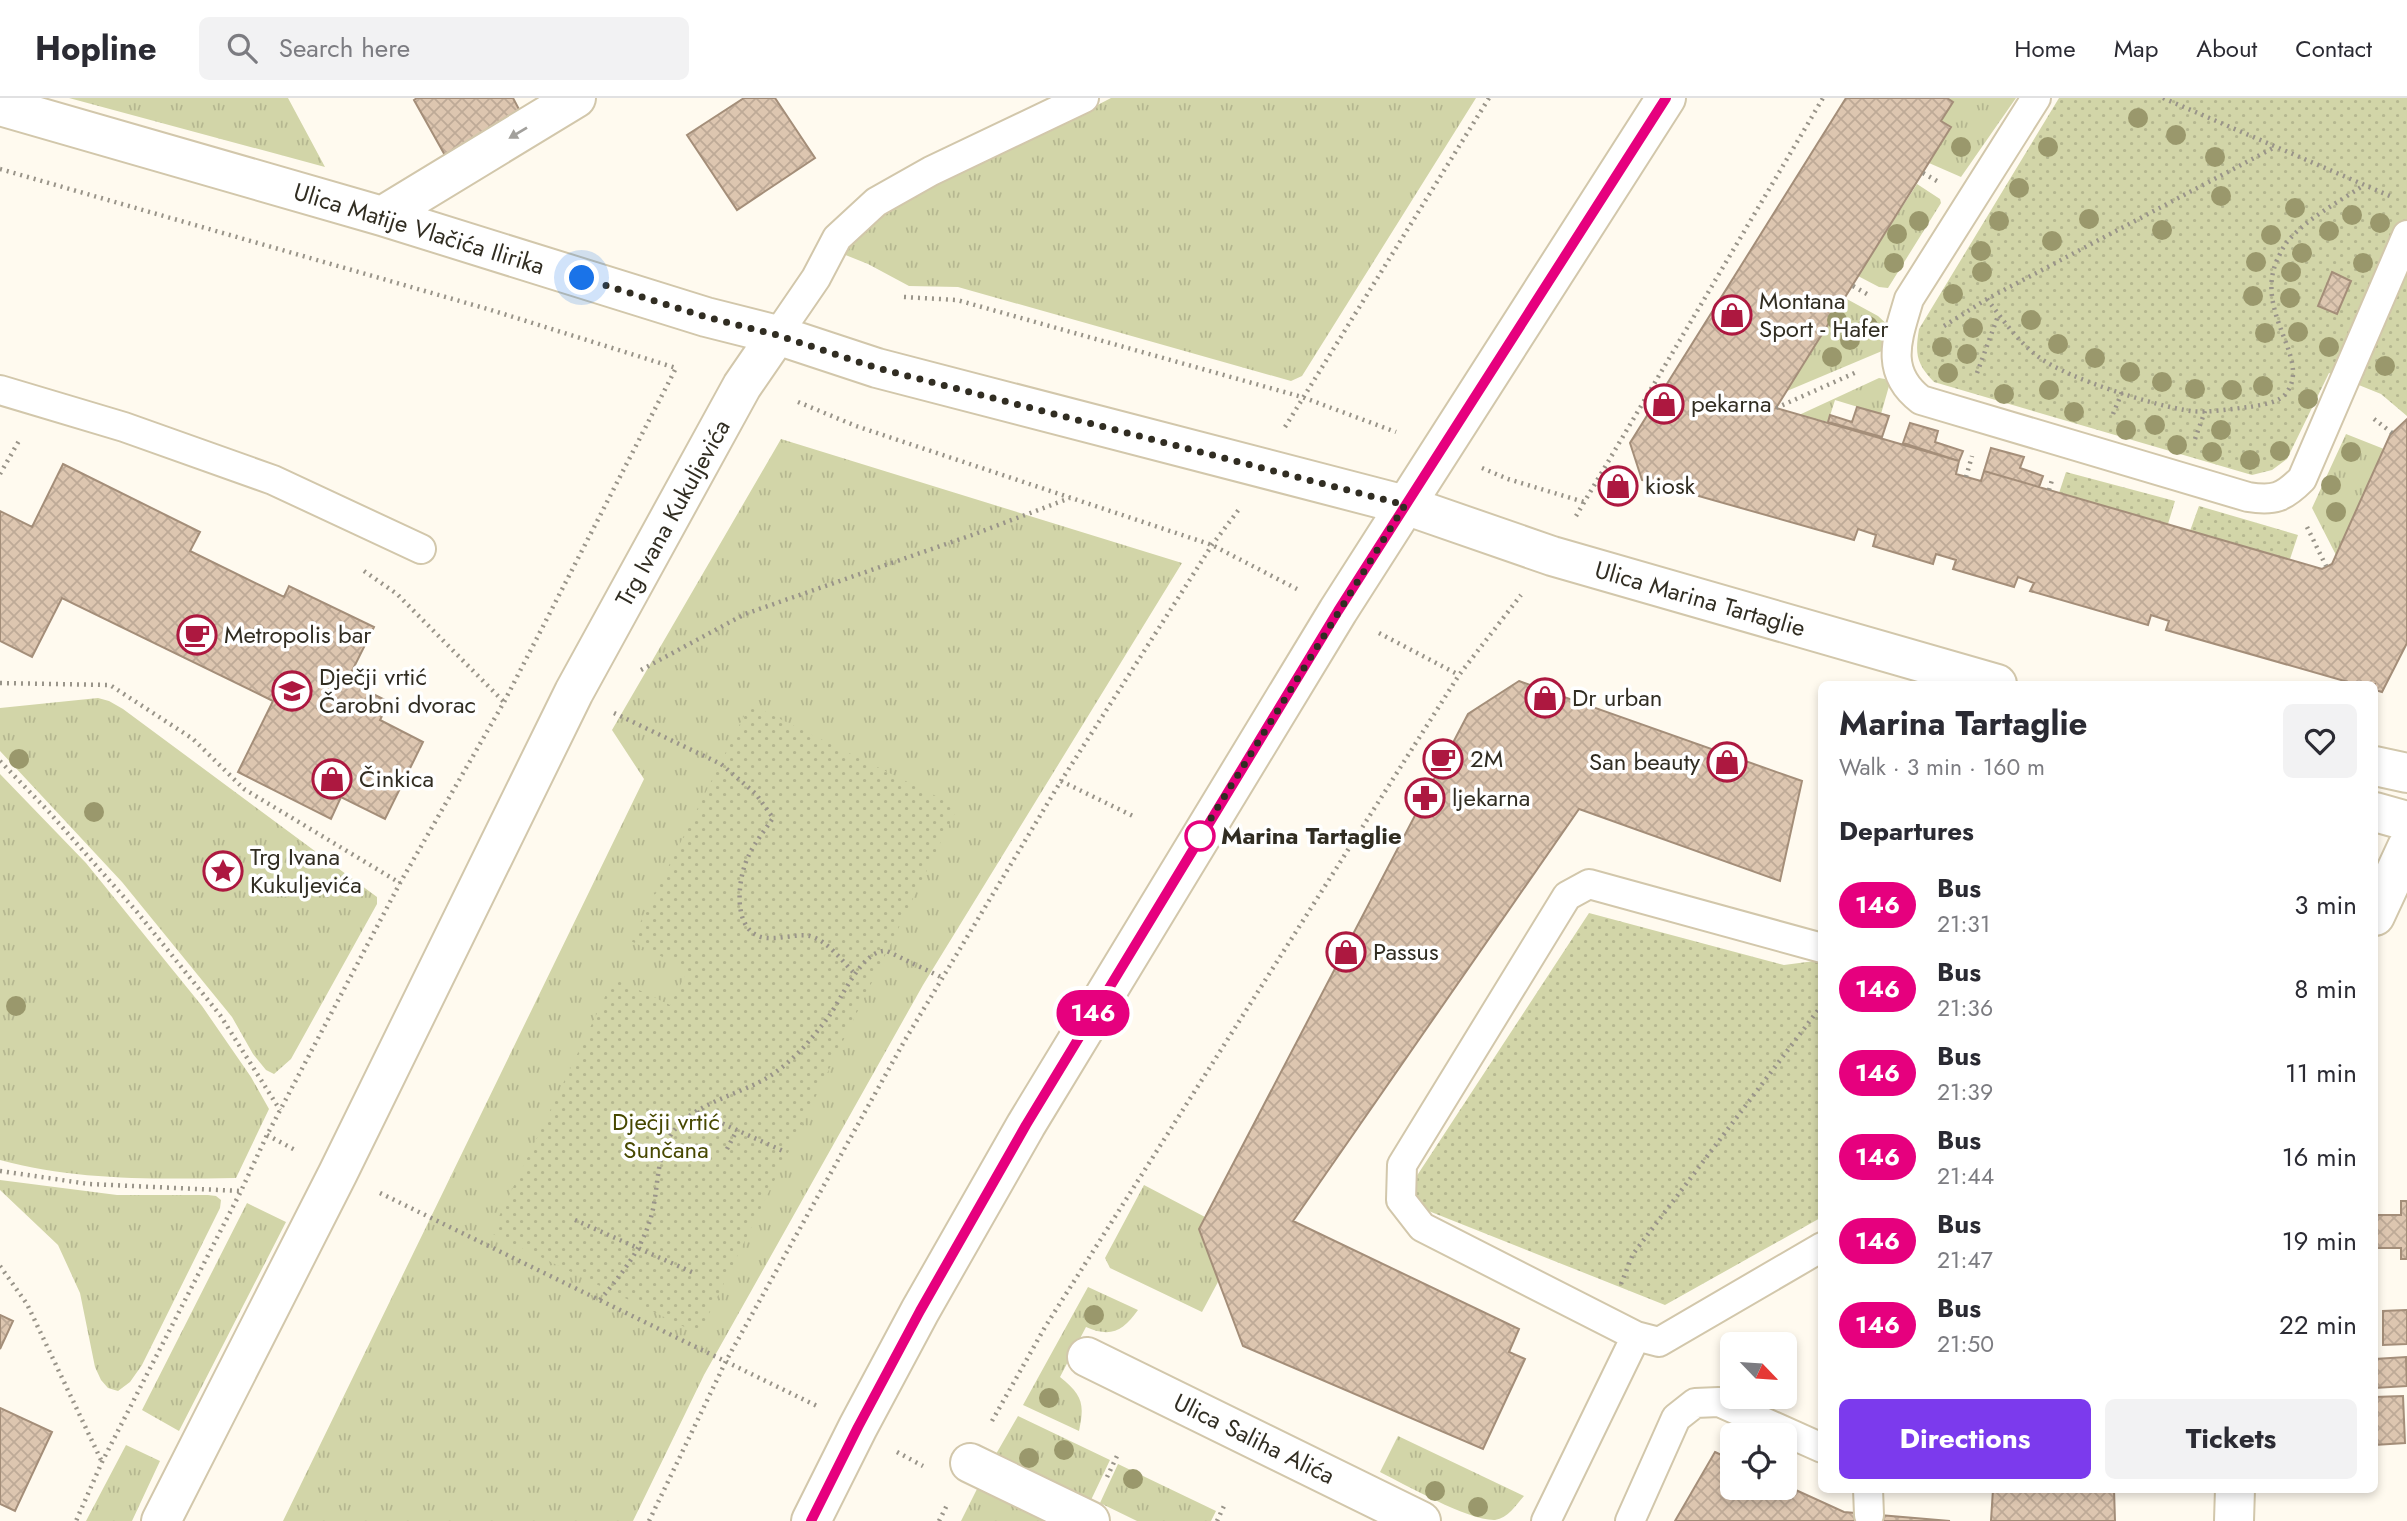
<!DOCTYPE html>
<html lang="en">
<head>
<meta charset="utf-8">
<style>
	:root { --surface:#fff; --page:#f2f2f3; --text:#2b2b33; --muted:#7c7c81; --line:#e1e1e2; --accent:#7c3aed }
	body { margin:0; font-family:Jost,sans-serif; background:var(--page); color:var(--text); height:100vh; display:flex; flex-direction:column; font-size:26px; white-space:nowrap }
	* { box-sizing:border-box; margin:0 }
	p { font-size:23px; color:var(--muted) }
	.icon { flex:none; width:38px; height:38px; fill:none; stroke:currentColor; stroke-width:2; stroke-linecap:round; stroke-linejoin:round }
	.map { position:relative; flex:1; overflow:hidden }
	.sheet { position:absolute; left:1818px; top:583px; width:560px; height:812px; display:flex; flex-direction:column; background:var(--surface); border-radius:10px; box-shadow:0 4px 10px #0003 }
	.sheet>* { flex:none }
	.badge { padding:0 14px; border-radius:23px; font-size:24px; line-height:46px }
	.needle { width:46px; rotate:115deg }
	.controls { position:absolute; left:1720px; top:1234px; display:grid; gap:14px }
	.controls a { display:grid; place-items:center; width:77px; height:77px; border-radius:10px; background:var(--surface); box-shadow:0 4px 10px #0003; font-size:35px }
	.you { position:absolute; width:35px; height:35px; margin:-18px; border:5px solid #fff; border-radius:50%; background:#1a73e8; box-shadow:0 0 0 10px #1a73e833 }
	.map>.badge { position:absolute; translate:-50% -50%; box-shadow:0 0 0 4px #fff }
	h2 { padding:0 21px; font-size:26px; line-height:63px }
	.round { display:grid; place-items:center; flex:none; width:74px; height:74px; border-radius:10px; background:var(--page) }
	.summary { display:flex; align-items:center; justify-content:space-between; height:119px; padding:0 21px }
	h1 { font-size:33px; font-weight:700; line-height:52px }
	.button { display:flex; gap:14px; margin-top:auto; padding:14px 21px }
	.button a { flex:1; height:80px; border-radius:10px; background:var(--accent); color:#fff; font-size:28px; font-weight:700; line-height:80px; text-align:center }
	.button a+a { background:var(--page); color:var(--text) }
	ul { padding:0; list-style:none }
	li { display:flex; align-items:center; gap:21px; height:84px; padding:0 21px }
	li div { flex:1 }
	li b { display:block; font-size:26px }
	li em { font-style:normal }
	li .badge { min-width:77px; font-weight:700; text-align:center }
	header { display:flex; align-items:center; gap:42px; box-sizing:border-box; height:98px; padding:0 35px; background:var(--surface); border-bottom:2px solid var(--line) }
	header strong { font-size:33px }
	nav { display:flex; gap:38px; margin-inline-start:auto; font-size:24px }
	.search { width:490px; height:63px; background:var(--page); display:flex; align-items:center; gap:18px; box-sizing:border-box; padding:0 24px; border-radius:10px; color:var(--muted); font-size:26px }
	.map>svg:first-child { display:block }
	.grass { fill:url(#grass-tufts) }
	.park { fill:url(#park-dots) }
	.building { fill:url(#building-cross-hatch); stroke:#a48e79; stroke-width:2 }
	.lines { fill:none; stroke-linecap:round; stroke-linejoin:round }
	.service-casing { stroke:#d2c7ab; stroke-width:32 }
	.pedestrian-casing { stroke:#d2c7ab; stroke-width:42 }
	.minor-casing { stroke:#d2c7ab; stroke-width:42 }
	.tertiary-casing { stroke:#d2c7ab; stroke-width:42 }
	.path { stroke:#999489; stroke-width:4.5; stroke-dasharray:2 5; stroke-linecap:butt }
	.service { stroke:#fff; stroke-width:28 }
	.pedestrian { stroke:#fff; stroke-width:38 }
	.minor { stroke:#fff; stroke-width:38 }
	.tertiary { stroke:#fff; stroke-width:38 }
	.tree { fill:#9a986c }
	.oneway { fill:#a2a09c }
	.line-casing { stroke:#fff; stroke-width:16 }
	.line { stroke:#e6007e; stroke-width:10 }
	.walk { stroke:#312d22; stroke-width:7; stroke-dasharray:0 12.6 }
	.stop-dot { fill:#fff; stroke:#e6007e; stroke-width:3.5 }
	.labels { text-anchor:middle; stroke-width:7; stroke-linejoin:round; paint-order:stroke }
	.street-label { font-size:24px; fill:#312d22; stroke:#fff }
	.poi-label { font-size:24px; fill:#312d22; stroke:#fff; text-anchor:start }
	.stop-label { font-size:24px; font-weight:bold; fill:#312d22; stroke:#fff; text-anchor:start }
	.park-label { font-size:24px; fill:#474800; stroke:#fff }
</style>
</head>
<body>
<header>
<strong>Hopline</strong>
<div class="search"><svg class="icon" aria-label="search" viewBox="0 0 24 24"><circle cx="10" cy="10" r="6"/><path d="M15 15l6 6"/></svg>Search here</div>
<nav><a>Home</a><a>Map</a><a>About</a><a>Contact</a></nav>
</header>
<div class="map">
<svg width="2407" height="1423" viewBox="0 0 2407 1423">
	<defs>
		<pattern id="grass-tufts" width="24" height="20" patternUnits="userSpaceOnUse" patternTransform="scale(1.75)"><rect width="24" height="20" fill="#d2d5a8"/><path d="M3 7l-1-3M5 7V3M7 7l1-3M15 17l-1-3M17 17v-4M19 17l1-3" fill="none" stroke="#b5b790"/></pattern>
		<pattern id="park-dots" width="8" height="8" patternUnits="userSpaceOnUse" patternTransform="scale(1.75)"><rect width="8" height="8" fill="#d2d5a8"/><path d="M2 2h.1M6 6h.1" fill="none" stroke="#b5b790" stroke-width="1.8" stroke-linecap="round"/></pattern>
		<pattern id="building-cross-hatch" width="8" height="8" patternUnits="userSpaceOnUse" patternTransform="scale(1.75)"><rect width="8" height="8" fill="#ddc6b0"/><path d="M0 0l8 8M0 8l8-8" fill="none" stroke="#beaa97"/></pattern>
	</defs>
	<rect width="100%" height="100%" fill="#fffaef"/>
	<path class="grass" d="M69,0h219l37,69z
		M1111,0h365l-174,278 -11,5 -333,-94 -49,-1 -41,-22 -25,-10 2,-6 35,-34 43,-25 136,-64z
		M1947,0h69l-55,79 -32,-14 22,-35 -10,-7 12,-19z
		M1917,86l23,15 1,4 -53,85 -9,-1 -21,-11z
		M1845,200l33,18 12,11 -2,14 -6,10 -95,40z
		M1879,280l6,1 4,7 -8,28 -46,-14 -7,22 -29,-7z
		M2346,336l38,15 -48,106 -24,-47z
		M781,341l401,124 -259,422 -219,390 -71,146h-350l361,-742 -32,-49z
		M98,600l11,3 14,8 254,188v7l-86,155 -17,15 -8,-4 -13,-16 -21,-37 -110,-135 -122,-131v-43z
		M0,676l86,89 116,143 49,71 18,32 -33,69c-79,1 -160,3 -236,-18z
		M0,1082l117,15h91l8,1 5,4 -1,8 -78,157 -12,17 -12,9 -10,-3 -7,-8 -6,-13 -15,-74 -22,-48 -58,-55z
		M1144,1087l61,32 -6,13 20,50 -17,32 -92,-44 -5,-10z
		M247,1105l39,19 -107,209 -37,-21z
		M1088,1189l50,23c-15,21 -27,28 -52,17l-26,50c22,18 25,26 19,54l-56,-26z
		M1018,1318l92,44 -19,40 -95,-46z
		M1398,1338l126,60c-8,9 -16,22 -29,24 -26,1 -89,-35 -115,-48z
		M126,1347l34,16 -28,60h-46z
		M1118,1366l98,47 -5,10h-74l-37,-18z
		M978,1389l69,34h-86z"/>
	<path class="park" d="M2059,0h348v318l-26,-22 -52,-21 -42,86 -15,11 -20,5 -318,-93c-18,-19 -19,-28 -15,-53z
		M2066,374l109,29 -7,23 -109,-31z
		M2199,408l99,29 -8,24 -100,-28z
		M750,606l208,103 -259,527 -208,-101 123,-255 56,27 18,-35 -57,-29z
		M1589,815l195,52 38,-5v257l-157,88 -264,-105z"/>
	<path class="building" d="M417,0h96l8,15 -75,44 -32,-57z
		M744,0h31l40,60 -78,52 -50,-75z
		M1846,0h101l6,4 -12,19 10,6 -175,281 183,53 -3,13 25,7 3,-10 338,98 10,-5 58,-129 17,-16v224l-25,49 -7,-2v-6h-20l-189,-54 3,-9 -18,-6 -3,10 -118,-34 4,-8 -16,-6 -4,10 -61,-18 3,-9 -20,-6 -3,10 -60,-18 3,-11 -18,-6 -4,11 -212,-60 -12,-37z
		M2332,174l19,9 -14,33 -19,-8z
		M1857,309l32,9 -7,21 -54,-15 2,-7 22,7z
		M1910,325l28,8 -3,11 28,9 -4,10 -56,-18z
		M1991,350l33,9 -4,11 23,8 -4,11 -55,-16z
		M63,366l137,68 -10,19 94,46 5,-11 85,41 -27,54 42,21 -9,18 43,22 -38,77 -44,-22 -10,22 -93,-47 35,-71 -211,-103 -30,59 -32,-16v-130l32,16z
		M1519,583l283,100 -22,100 -201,-72 -286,412 226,108 -10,23 16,7 -42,90 -240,-103 -44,-117 269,-515z
		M2401,1103h6v58h-6v-11h-26v-33h26z
		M2407,1212v34l-24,1v-34z
		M0,1217l13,6 -13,28z
		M2406,1259l1,29 -32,2v-29z
		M2403,1298l2,47 -30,2v-48z
		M0,1310l52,24 -37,79 -15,-7z
		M1715,1354l17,8v28h53v-3l59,27 106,9h-275z
		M1993,1391h121l1,32h-124z"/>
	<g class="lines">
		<g class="service-casing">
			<path id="service" d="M2036,0l-127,201c-11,38 -26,72 12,101l327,97c26,4 35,1 54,-18l105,-244
				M777,237l39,-57 21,-40 39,-36 55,-31 153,-73
				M0,292l124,37 149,53 148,69
				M1822,850l-233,-64 -22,12 -165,269 -1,35 21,27 214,109 23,6 163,-95
				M1868,1391l1,26
				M1546,1423l90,-185
				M1630,1423l46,-103 19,-15 24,-1 103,46"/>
		</g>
		<g class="pedestrian-casing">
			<path id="pedestrian" d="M970,1365l120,58"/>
		</g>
		<g class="minor-casing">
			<path id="minor" d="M0,8l382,110 324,101 71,18 100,33 528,137 147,51 445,128
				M382,118l194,-118
				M2375,668l32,7
				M2375,714l32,9
				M2375,818l32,-69
				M1087,1259l334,164
				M161,1423l177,-348 236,-481 168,-306 35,-51
				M2234,1423l1,-32"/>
		</g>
		<g class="tertiary-casing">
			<path id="tertiary" d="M811,1423l47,-94 62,-116 106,-186 312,-514 328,-513"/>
		</g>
		<path class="path" d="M2163,0l227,98
			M0,71l491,141 185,58 -172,334 -104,181 -133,252 -26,56 -139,271 -26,59
			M1923,75l14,8
			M1853,188l14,8
			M904,199l53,3 345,97 94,35
			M1987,201c16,21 32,44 53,59 29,21 115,48 151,53 18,2 39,-2 58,-4 12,-2 31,-4 38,-15 24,-34 -33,-79 -10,-132 3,-6 6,-13 10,-18 20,-24 52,-40 77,-57
			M1944,228l43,-27 288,-152
			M1977,275l21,-57
			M798,304l58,24 356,119 85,44
			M1776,310l83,-37
			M2113,316l9,-22
			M2374,321l18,14
			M1285,329l204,-329
			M2195,341l10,-28
			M1482,370l26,11 76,23
			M0,376l20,-35
			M1966,379l6,-21
			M2049,392l3,-10
			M1576,418l247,-418
			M2307,429l19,39
			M364,473l33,23 107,108
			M1379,535l80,42
			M641,572l104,-56 227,-79 98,-37
			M0,585l110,2 83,54 51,50 156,94
			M614,615l107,51 35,30 17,24c-8,12 -18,24 -24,37 -11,21 -18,73 12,82 15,4 36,-4 49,-1 18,5 32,25 45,38
			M0,663l49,51 88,100 83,103 60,95
			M1061,683l74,36
			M697,1014l86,39
			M267,1037l30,16
			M727,1051l10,-19
			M0,1073l89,13 152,7
			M380,1095l439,214
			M575,1122l119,53
			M0,1168l27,38 75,158
			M1621,1186l12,-30 189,-249
			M600,1202c23,-28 45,-54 53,-91 5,-23 4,-52 17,-73 21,-32 63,-39 95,-57 14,-8 26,-19 37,-30 10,-11 19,-22 27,-33 13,-18 34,-68 58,-65l56,27
			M992,1323l53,-94 414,-652 62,-80
			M897,1354l26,14
			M1107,1379l10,-21
			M649,1423l77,-160 179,-321 156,-259 151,-236 28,-37
			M939,1423l9,-18
			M1217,1423l7,-15"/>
		<use href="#service" class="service"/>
		<use href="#pedestrian" class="pedestrian"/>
		<use href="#minor" class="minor"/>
		<use href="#tertiary" class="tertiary"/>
	</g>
	<g class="tree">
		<circle cx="2138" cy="20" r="10"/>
		<circle cx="2176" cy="37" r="10"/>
		<circle cx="1961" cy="49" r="10"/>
		<circle cx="2048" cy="49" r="10"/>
		<circle cx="2215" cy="59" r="10"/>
		<circle cx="2019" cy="90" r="10"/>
		<circle cx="2221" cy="98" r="10"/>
		<circle cx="2295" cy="110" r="10"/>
		<circle cx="2352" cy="117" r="10"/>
		<circle cx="2089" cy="121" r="10"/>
		<circle cx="1919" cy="123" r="10"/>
		<circle cx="1999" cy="123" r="10"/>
		<circle cx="2380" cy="125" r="10"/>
		<circle cx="2162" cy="132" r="10"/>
		<circle cx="2329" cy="133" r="10"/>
		<circle cx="1897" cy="136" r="10"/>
		<circle cx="2271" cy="137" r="10"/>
		<circle cx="2052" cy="143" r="10"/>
		<circle cx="1981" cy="153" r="10"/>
		<circle cx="2302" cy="155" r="10"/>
		<circle cx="2256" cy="164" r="10"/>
		<circle cx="1894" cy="165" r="10"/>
		<circle cx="2363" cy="165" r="10"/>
		<circle cx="1982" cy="174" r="10"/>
		<circle cx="2291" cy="174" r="10"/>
		<circle cx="1953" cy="196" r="10"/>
		<circle cx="2253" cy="198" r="10"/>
		<circle cx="2290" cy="200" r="10"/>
		<circle cx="1837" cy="222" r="10"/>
		<circle cx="2031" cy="222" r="10"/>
		<circle cx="1868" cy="228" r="10"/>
		<circle cx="1973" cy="230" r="10"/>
		<circle cx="2298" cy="234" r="10"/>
		<circle cx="2265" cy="235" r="10"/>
		<circle cx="1850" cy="242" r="10"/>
		<circle cx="2058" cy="246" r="10"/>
		<circle cx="1942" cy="249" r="10"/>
		<circle cx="2329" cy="249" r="10"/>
		<circle cx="1967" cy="256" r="10"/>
		<circle cx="1832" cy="259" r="10"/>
		<circle cx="2095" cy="260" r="10"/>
		<circle cx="2385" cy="268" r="10"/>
		<circle cx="2130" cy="274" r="10"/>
		<circle cx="1948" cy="275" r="10"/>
		<circle cx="2162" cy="284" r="10"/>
		<circle cx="2263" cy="288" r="10"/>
		<circle cx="2195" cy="291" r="10"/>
		<circle cx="2049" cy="292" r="10"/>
		<circle cx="2232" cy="292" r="10"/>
		<circle cx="2004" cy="296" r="10"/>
		<circle cx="2308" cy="301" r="10"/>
		<circle cx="2074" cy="314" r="10"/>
		<circle cx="2155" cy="327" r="10"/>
		<circle cx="2126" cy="332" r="10"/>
		<circle cx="2221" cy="332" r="10"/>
		<circle cx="2177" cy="347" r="10"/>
		<circle cx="2280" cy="353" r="10"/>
		<circle cx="2212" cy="354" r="10"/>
		<circle cx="2351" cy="354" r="10"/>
		<circle cx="2250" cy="362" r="10"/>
		<circle cx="2331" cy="387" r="10"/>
		<circle cx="2336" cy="414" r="10"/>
		<circle cx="19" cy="661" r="10"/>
		<circle cx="94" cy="714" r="10"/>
		<circle cx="16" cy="908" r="10"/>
		<circle cx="1094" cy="1217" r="10"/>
		<circle cx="1049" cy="1300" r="10"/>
		<circle cx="1064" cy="1352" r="10"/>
		<circle cx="1029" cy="1360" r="10"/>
		<circle cx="1133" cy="1381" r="10"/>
		<circle cx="1435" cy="1393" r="10"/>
		<circle cx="1478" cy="1409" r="10"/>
	</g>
	<defs><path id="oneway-solid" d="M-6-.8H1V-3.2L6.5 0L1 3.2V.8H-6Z" transform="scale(1.75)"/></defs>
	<use class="oneway" href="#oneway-solid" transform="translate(518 35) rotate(149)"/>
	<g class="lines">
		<g class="line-casing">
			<path id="line" d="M811,1423l47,-94 62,-116 106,-186 312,-514 328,-513"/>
		</g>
		<use href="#line" class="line"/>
		<path class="walk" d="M582,180l124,39 71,18 100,33 528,137 -205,331"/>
	</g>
	<defs>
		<g id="shop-ring" transform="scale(2.0125)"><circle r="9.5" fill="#fff" stroke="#ad1840" stroke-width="1.5"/><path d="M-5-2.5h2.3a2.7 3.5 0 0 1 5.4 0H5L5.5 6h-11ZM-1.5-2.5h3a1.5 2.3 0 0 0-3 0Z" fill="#ad1840"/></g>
		<g id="cafe-ring" transform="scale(2.0125)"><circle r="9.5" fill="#fff" stroke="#ad1840" stroke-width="1.5"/><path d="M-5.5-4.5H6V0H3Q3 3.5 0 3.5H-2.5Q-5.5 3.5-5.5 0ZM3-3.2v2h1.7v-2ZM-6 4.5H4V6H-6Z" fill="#ad1840"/></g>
		<g id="school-ring" transform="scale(2.0125)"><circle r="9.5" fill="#fff" stroke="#ad1840" stroke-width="1.5"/><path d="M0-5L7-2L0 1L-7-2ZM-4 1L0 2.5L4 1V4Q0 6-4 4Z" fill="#ad1840"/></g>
		<g id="pharmacy-ring" transform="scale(2.0125)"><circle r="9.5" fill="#fff" stroke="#ad1840" stroke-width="1.5"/><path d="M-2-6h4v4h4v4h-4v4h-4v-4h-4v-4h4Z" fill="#ad1840"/></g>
		<g id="sight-ring" transform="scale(2.0125)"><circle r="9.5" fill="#fff" stroke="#ad1840" stroke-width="1.5"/><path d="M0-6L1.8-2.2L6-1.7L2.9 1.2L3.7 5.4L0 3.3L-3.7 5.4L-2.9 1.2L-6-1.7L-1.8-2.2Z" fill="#ad1840"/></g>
	</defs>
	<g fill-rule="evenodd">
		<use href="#shop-ring" x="1732" y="217"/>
		<use href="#shop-ring" x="1664" y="306"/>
		<use href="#shop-ring" x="1618" y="388"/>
		<use href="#cafe-ring" x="197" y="537"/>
		<use href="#school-ring" x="292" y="593"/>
		<use href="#shop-ring" x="1545" y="600"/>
		<use href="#cafe-ring" x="1443" y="661"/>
		<use href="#shop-ring" x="1727" y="664"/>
		<use href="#shop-ring" x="332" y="681"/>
		<use href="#pharmacy-ring" x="1425" y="700"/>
		<use href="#sight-ring" x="223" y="773"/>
		<use href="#shop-ring" x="1346" y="854"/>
	</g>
	<circle class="stop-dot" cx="1200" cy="738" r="14"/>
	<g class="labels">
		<g class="street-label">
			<text transform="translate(419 131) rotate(17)" y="8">Ulica Matije Vlačića Ilirika</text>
			<text transform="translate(673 415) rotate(-61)" y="8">Trg Ivana Kukuljevića</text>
			<text transform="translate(1700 501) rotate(16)" y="8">Ulica Marina Tartaglie</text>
			<text transform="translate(1254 1341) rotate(26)" y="8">Ulica Saliha Alića</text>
		</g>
		<g class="poi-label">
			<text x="1759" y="211">Montana<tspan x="1759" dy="28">Sport - Hafer</tspan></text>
			<text x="1691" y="314">pekarna</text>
			<text x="1645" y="396">kiosk</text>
			<text x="224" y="545">Metropolis bar</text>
			<text x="319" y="587">Dječji vrtić<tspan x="319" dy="28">Čarobni dvorac</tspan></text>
			<text x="1572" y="608">Dr urban</text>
			<text x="1470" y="669">2M</text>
			<text x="1700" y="672" text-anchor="end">San beauty</text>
			<text x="359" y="689">Činkica</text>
			<text x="1452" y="708">ljekarna</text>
			<text x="250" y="767">Trg Ivana<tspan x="250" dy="28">Kukuljevića</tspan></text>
			<text x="1373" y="862">Passus</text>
		</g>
		<g class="stop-label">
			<text x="1221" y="746">Marina Tartaglie</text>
		</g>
		<g class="park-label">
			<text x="666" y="1032">Dječji vrtić<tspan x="666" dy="28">Sunčana</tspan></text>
		</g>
	</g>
</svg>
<div class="controls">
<a><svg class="needle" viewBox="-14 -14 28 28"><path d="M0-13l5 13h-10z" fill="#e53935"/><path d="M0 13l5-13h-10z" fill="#7c7c81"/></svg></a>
<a><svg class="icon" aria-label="locate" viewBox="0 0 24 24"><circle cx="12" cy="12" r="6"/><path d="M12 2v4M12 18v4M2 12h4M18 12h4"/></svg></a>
</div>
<div class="you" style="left:582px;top:180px"></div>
<b class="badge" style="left:1093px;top:915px;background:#e6007e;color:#fff">146</b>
<section class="sheet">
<div class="summary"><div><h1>Marina Tartaglie</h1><p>Walk · 3 min · 160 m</p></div><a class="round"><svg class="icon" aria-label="heart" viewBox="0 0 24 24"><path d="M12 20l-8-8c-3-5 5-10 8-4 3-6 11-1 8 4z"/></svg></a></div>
<h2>Departures</h2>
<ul>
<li><span class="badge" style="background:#e6007e;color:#fff">146</span><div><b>Bus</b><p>21:31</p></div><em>3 min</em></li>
<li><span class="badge" style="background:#e6007e;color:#fff">146</span><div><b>Bus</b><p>21:36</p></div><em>8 min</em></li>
<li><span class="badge" style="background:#e6007e;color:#fff">146</span><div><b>Bus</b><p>21:39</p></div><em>11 min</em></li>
<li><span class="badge" style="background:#e6007e;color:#fff">146</span><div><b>Bus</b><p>21:44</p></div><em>16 min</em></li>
<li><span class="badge" style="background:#e6007e;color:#fff">146</span><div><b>Bus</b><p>21:47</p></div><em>19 min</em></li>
<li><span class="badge" style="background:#e6007e;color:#fff">146</span><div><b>Bus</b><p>21:50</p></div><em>22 min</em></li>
</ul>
<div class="button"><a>Directions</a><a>Tickets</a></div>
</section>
</div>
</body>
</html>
